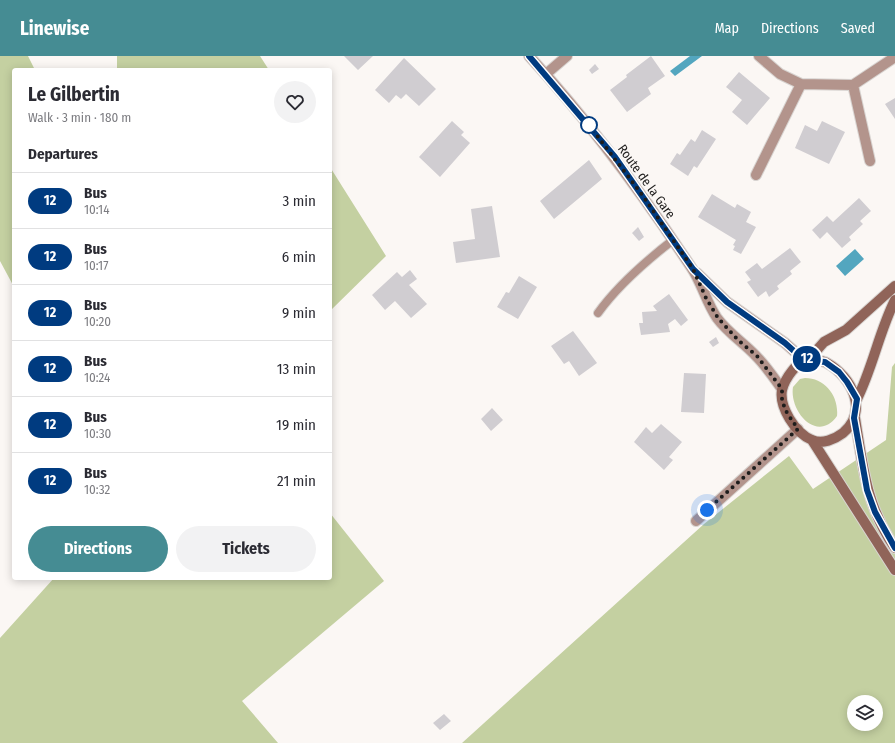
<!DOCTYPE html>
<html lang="en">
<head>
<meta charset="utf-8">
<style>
	:root { --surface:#fff; --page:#f2f2f3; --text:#2b2b33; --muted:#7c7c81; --line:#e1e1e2; --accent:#458c93 }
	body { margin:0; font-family:"Fira Sans Condensed",sans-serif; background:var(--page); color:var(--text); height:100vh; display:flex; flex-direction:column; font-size:15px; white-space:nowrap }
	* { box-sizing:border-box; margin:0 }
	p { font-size:13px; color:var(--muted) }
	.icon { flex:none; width:22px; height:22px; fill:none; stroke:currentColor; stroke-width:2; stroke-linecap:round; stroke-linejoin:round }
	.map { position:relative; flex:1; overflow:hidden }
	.panel { position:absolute; left:12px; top:12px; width:320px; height:512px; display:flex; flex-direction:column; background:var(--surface); border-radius:4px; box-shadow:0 2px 10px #0003 }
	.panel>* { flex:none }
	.badge { padding:0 8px; border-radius:13px; font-size:14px; line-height:26px }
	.buttons { position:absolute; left:847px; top:639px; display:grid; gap:8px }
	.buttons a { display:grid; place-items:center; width:36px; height:36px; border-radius:50%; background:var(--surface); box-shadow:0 2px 10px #0003; font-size:20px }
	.you { position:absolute; width:20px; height:20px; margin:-10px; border:3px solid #fff; border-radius:50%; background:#1a73e8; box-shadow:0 0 0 6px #1a73e833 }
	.map>.badge { position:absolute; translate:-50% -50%; box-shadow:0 0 0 2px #fff }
	h2 { padding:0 16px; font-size:15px; line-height:36px }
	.round { display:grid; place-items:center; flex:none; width:42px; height:42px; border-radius:21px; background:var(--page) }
	.headline { display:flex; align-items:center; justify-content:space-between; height:68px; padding:0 16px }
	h1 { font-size:19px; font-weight:700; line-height:30px }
	.cta { display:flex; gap:8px; margin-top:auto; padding:8px 16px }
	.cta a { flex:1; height:46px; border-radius:24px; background:var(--accent); color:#fff; font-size:16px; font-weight:700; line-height:46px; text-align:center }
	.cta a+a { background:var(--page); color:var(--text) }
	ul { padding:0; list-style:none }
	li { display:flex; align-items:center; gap:12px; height:56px; padding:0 16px; border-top:1px solid var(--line) }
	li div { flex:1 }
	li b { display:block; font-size:15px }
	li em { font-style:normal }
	li .badge { min-width:44px; font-weight:700; text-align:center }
	header { display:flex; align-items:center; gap:24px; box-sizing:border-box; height:56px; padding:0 20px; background:var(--accent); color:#fff }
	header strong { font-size:19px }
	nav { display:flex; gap:22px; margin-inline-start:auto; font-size:14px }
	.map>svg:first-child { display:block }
	.green { fill:#c4d0a1; fill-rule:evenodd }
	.water { fill:#53a6bf }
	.building { fill:#d0cdd1 }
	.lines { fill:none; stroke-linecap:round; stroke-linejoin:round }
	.lane-casing { stroke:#d8d4d1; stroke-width:10 }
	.street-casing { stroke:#d8d4d1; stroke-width:12 }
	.secondary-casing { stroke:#d8d4d1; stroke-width:12 }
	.lane { stroke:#b3948c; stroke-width:8 }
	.street { stroke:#b3948c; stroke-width:10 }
	.secondary { stroke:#906459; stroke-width:10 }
	.line-casing { stroke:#fff; stroke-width:9 }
	.line { stroke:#003b80; stroke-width:6 }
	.walk { stroke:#1e1d1c; stroke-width:4; stroke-dasharray:0 7.2 }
	.stop-dot { fill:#fff; stroke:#003b80; stroke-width:2 }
	.labels { text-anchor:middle; stroke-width:4; stroke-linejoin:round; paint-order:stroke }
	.street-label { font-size:13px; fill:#1e1d1c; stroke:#fbf7f4 }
</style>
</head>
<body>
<header>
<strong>Linewise</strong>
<nav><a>Map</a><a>Directions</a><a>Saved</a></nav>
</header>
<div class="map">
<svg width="895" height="687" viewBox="0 0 895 687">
	<rect width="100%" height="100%" fill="#fbf7f4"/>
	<path class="green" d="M0,0h28l7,14h-21v217l-14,-26z
		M117,0h143l9,14h-152z
		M330,111l56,89 -56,55z
		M895,307v380h-433l242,-219 85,-68 24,33 73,-49 6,-73zM854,646h22v22h-22z
		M805,322c20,0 34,18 32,38 -20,28 -48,-5 -44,-29l7,-8z
		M330,457l54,68 -142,120 36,42h-278v-105l54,-60h276z"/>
	<path class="water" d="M690,0h12l-27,20 -5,-5z
		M855,193l9,10 -19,17 -9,-10z"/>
	<path class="building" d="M344,0h29l-15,14z
		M651,0l14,20 -17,12 3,6 -24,18 -17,-22 17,-13 -1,-2z
		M404,2l32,31 -17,17 -13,-12 -5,5 -5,-4 -7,8 -14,-13z
		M595,8l4,5 -7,5 -3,-4z
		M739,16l31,26 -23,27 -15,-13 10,-12 -16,-13z
		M895,42v21l-10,-15z
		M452,65l12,11 -3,3 9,8 -30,34 -21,-20z
		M822,65l23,11 -16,32 -34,-16 10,-23 12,6z
		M702,74l14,9 -19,29 -3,-2 -6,10 -18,-12 7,-11 3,2 11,-16 4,3z
		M589,104l13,19 -48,40 -14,-18z
		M712,138l23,14 2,-4 14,8 -5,10 10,5 -15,27 -8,-4 2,-4 -2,-1 3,-5 -38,-23z
		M859,142l12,13 -11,10 3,3 -14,13 2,3 -9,8 -15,-16 -7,7 -8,-9 15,-14 6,6z
		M492,150l8,51 -44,6 -3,-21 22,-3 -4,-30z
		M638,171l6,10 -5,4 -7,-8z
		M790,192l11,14 -11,9 2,3 -15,12 2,3 -10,8 -3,-6 -8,6 -11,-15 4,-2 -6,-8 12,-9 5,6z
		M410,214l7,9 -8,6 18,19 -16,14 -16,-17 -10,9 -13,-15 25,-23 5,5z
		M519,220l18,11 -19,32 -21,-12 9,-15 3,1z
		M669,238l19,26 -7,6 -6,-7 -7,5 2,8 -29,3 -2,-12h4l-1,-11 15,-1 -4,-5z
		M573,275l24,32 -18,13 -10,-15 -5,3 -13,-18z
		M716,281l3,6 -6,4 -4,-5z
		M684,317l22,1 -2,39 -23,-1z
		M492,352l11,12 -12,11 -10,-12z
		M661,368l21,18 -13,15 4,3 -9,10 -30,-28 12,-15 6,6z
		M444,658l7,7 -11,9 -7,-7z"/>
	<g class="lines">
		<g class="lane-casing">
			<path id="lane" d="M598,257c20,-28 48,-52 75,-73"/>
		</g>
		<g class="street-casing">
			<path id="street" d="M529,0c61,66 113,137 162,211 11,16 15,35 26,51 11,15 27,25 39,38 10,10 18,22 26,33
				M759,0l21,18 21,10 52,1 42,-28
				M546,18l21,-18
				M853,29l17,76
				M756,119l45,-91
				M697,217l30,29 58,41 19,17
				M696,465l102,-92"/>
		</g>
		<g class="secondary-casing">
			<path id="secondary" d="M809,303c5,1 13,1 18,4 25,14 42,48 16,70 -8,6 -21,12 -31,7 -17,-7 -33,-33 -30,-50 2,-8 6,-14 10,-19 5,-6 9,-11 17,-12z
				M809,303l15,-17 22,-12 49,-44
				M857,343c16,-32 22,-67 38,-99
				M855,362c8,49 11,88 40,130
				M812,384l83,130"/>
		</g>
		<use href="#lane" class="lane"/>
		<use href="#street" class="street"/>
		<use href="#secondary" class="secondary"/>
	</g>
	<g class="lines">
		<g class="line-casing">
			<path id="line" d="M529,0l86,101 78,112 34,33 58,41 19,17 21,2 14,10 8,10 10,17 -3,19 13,72 8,22 20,36"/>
		</g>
		<use href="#line" class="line"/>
		<path class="walk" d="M589,69l54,71 50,73 13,29 12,20 20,22 19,16 25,33v12l5,12 11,16 -91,81"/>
	</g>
	<circle class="stop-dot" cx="589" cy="69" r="8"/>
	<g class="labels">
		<g class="street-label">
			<text transform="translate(647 125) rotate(54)" y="5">Route de la Gare</text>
		</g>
	</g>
</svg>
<div class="buttons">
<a><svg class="icon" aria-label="layers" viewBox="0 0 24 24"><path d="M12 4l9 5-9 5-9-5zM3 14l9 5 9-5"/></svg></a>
</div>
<div class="you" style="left:707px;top:454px"></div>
<b class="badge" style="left:807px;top:303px;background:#003b80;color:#fff">12</b>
<section class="panel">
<div class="headline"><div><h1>Le Gilbertin</h1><p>Walk · 3 min · 180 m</p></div><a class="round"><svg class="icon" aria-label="heart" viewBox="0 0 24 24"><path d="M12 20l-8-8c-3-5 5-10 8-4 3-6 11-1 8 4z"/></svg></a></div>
<h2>Departures</h2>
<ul>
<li><span class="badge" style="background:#003b80;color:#fff">12</span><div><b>Bus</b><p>10:14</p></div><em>3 min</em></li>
<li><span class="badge" style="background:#003b80;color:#fff">12</span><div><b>Bus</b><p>10:17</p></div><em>6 min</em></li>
<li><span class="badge" style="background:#003b80;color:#fff">12</span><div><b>Bus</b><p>10:20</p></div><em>9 min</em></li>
<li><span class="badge" style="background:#003b80;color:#fff">12</span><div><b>Bus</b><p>10:24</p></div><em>13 min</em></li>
<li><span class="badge" style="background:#003b80;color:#fff">12</span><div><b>Bus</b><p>10:30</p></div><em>19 min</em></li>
<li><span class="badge" style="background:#003b80;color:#fff">12</span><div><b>Bus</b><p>10:32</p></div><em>21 min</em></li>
</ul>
<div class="cta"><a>Directions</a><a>Tickets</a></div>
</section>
</div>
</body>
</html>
